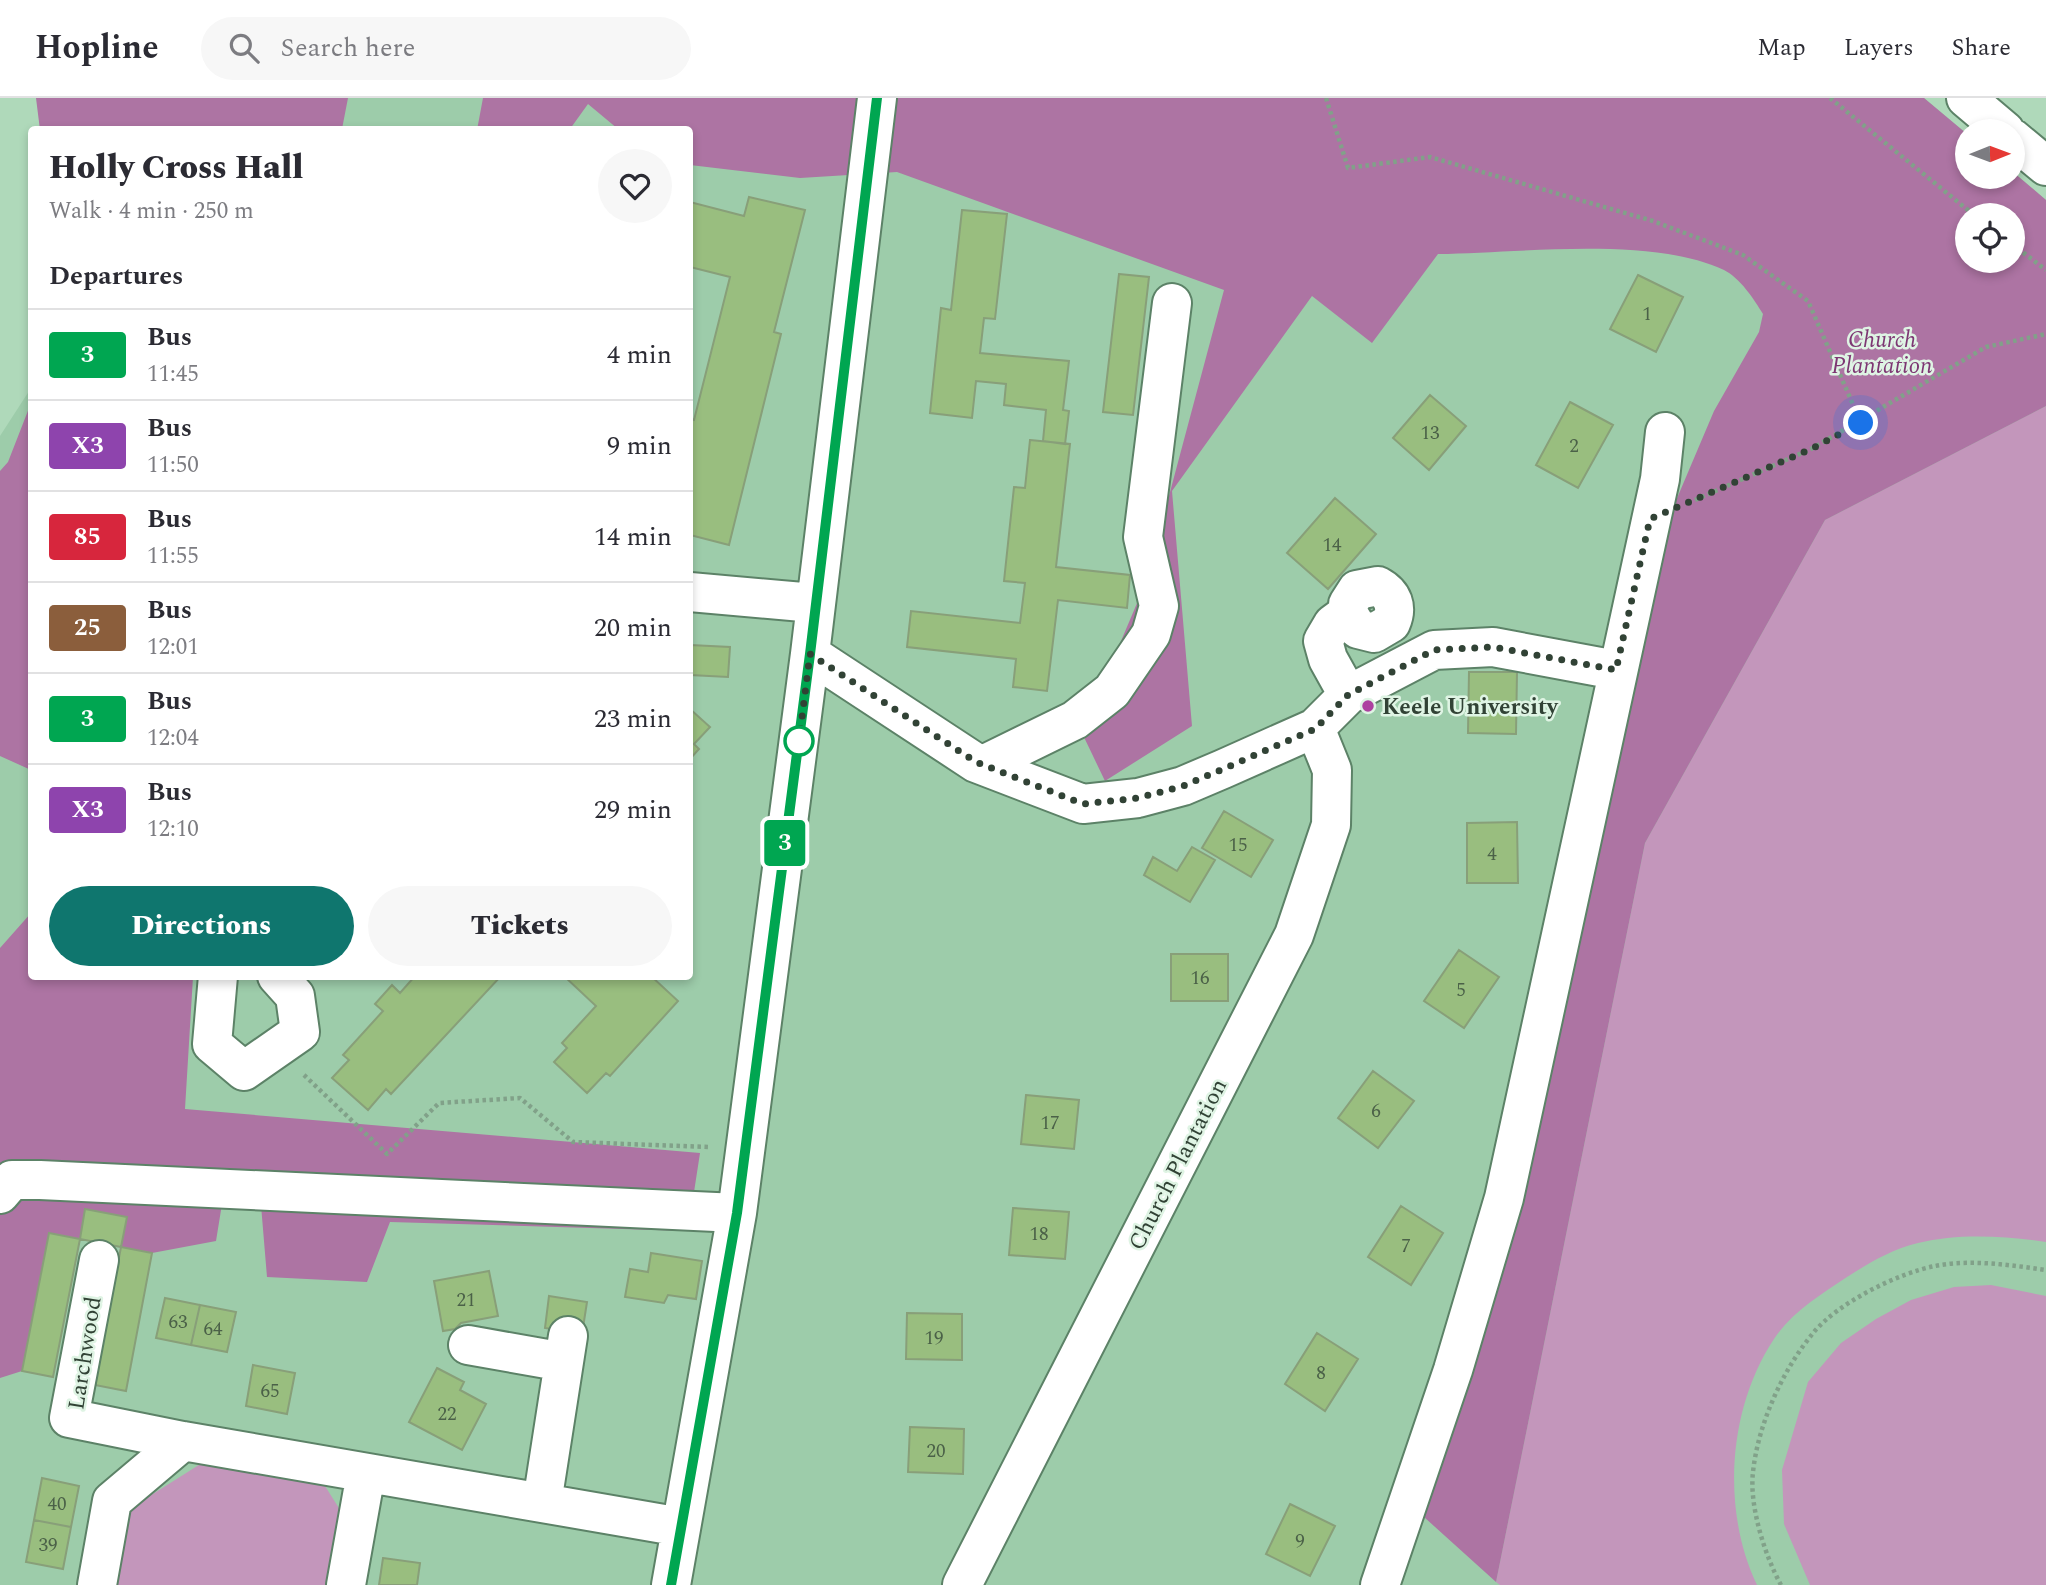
<!DOCTYPE html>
<html lang="en">
<head>
<meta charset="utf-8">
<style>
	:root { --surface:#fff; --page:#f7f7f7; --text:#2b2b33; --muted:#7c7c81; --line:#e1e1e2; --accent:#0f766e }
	body { margin:0; font-family:Spectral,serif; background:var(--page); color:var(--text); height:100vh; display:flex; flex-direction:column; font-size:26px; white-space:nowrap }
	* { box-sizing:border-box; margin:0 }
	p { font-size:23px; color:var(--muted) }
	.icon { flex:none; width:38px; height:38px; fill:none; stroke:currentColor; stroke-width:2; stroke-linecap:round; stroke-linejoin:round }
	.map { position:relative; flex:1; overflow:hidden }
	.panel { position:absolute; left:28px; top:28px; width:665px; height:854px; display:flex; flex-direction:column; background:var(--surface); border-radius:7px; box-shadow:0 4px 10px #0003 }
	.panel>* { flex:none }
	.badge { padding:0 14px; border-radius:5px; font-size:24px; line-height:46px }
	.needle { width:46px; rotate:89deg }
	.tools { position:absolute; left:1955px; top:21px; display:grid; gap:14px }
	.tools a { display:grid; place-items:center; width:70px; height:70px; border-radius:50%; background:var(--surface); box-shadow:0 4px 10px #0003; font-size:35px }
	.you { position:absolute; width:35px; height:35px; margin:-18px; border:5px solid #fff; border-radius:50%; background:#1a73e8; box-shadow:0 0 0 10px #1a73e833 }
	.map>.badge { position:absolute; translate:-50% -50%; box-shadow:0 0 0 4px #fff }
	h2 { padding:0 21px; font-size:26px; line-height:63px }
	.round { display:grid; place-items:center; flex:none; width:74px; height:74px; border-radius:37px; background:var(--page) }
	.head { display:flex; align-items:center; justify-content:space-between; height:119px; padding:0 21px }
	h1 { font-size:33px; font-weight:800; line-height:52px }
	.primary-button { display:flex; gap:14px; margin-top:auto; padding:14px 21px }
	.primary-button a { flex:1; height:80px; border-radius:42px; background:var(--accent); color:#fff; font-size:28px; font-weight:800; line-height:80px; text-align:center }
	.primary-button a+a { background:var(--page); color:var(--text) }
	ul { padding:0; list-style:none }
	li { display:flex; align-items:center; gap:21px; height:91px; padding:0 21px; border-top:2px solid var(--line) }
	li div { flex:1 }
	li b { display:block; font-size:26px }
	li em { font-style:normal }
	li .badge { min-width:77px; font-weight:700; text-align:center }
	header { display:flex; align-items:center; gap:42px; box-sizing:border-box; height:98px; padding:0 35px; background:var(--surface); border-bottom:2px solid var(--line) }
	header strong { font-size:33px }
	nav { display:flex; gap:38px; margin-inline-start:auto; font-size:24px }
	.search { width:490px; height:63px; background:var(--page); display:flex; align-items:center; gap:18px; box-sizing:border-box; padding:0 24px; border-radius:38px; color:var(--muted); font-size:26px }
	.map>svg:first-child { display:block }
	.built { fill:#9dccaa; fill-rule:evenodd }
	.green { fill:#c396bb }
	.forest { fill:#ad74a3; fill-rule:evenodd }
	.building { fill:#99be7f; stroke:#889f79; stroke-width:2 }
	.lines { fill:none; stroke-linecap:round; stroke-linejoin:round }
	.minor-casing { stroke:#5c8267; stroke-width:42 }
	.path { stroke:#81a189; stroke-width:4.5; stroke-dasharray:3.5 3.5; stroke-linecap:butt }
	.minor { stroke:#fff; stroke-width:38 }
	.line-casing { stroke:#fff; stroke-width:16 }
	.line { stroke:#00a651; stroke-width:10 }
	.walk { stroke:#314235; stroke-width:7; stroke-dasharray:0 12.6 }
	.poi-dot { fill:#ad41a0; stroke:#dff4e4; stroke-width:2.5 }
	.stop-dot { fill:#fff; stroke:#00a651; stroke-width:3.5 }
	.labels { text-anchor:middle; stroke-width:5; stroke-linejoin:round; paint-order:stroke }
	.number-label { font-size:19px; fill:#4b6148 }
	.park-label { font-size:23px; font-style:italic; fill:#7d3773; stroke:#dff4e4 }
	.poi-label { font-size:23px; font-weight:bold; fill:#314235; stroke:#dff4e4; text-anchor:start }
	.street-label { font-size:23px; fill:#314235; stroke:#dff4e4 }
</style>
</head>
<body>
<header>
<strong>Hopline</strong>
<div class="search"><svg class="icon" aria-label="search" viewBox="0 0 24 24"><circle cx="10" cy="10" r="6"/><path d="M15 15l6 6"/></svg>Search here</div>
<nav><a>Map</a><a>Layers</a><a>Share</a></nav>
</header>
<div class="map">
<svg width="2046" height="1487" viewBox="0 0 2046 1487">
	<rect width="100%" height="100%" fill="#afd9ba"/>
	<path class="built" d="M71,0h1853l43,36v43h45l1,-5 33,28v1385h-2046v-1149l31,-48 1,588h658v-846l-609,-1zM1967,117h45v46h-45z"/>
	<path class="green" d="M2046,308v836c-40,-6 -88,-9 -128,1 -26,6 -49,20 -71,34 -27,18 -55,35 -73,62 -46,69 -53,171 -17,246h-257l-4,-3 149,-739 180,-323z
		M1991,1187l55,11v289h-236l-26,-61 -2,-54 26,-88 33,-39 35,-24 35,-19 43,-13z
		M202,1365l123,23 17,27 -12,72h-218l14,-74z"/>
	<path class="forest" d="M36,0h312l-6,31 -302,1z
		M483,0h1441l43,36v43h45l1,-5 33,28v206l-221,114 -180,323 -149,739 -72,-65 81,-260 156,-721 53,-125 45,-79 4,-18c-9,-15 -23,-36 -39,-44 -72,-34 -205,-17 -286,-16l-66,89 -60,-47 -140,195 20,235 -87,55 -23,-48 64,-151 78,-292 -327,-118 -97,6 -110,-13v-35l-72,-1 -30,-25 -18,25 -93,1zM1967,117h45v46h-45z
		M31,305v367l-31,-14v-285l8,-9z
		M31,815l1,63 161,1 -8,132 515,44 -12,78 -298,-9 -23,60 -100,-5 -6,-72 -39,-1 -6,37 -64,12 -31,-6 6,-30 -41,-8 -6,30 -31,-6 -27,138 -22,7v-430z"/>
	<path class="building" d="M749,99l56,13 -31,122 7,2 -52,211 -39,-10v-116l4,1 36,-143 -40,-10v-65l54,14z
		M962,112l45,4 -12,105 -11,-1 -4,35 89,8 -6,49 6,1 -4,33 -22,-3 3,-31 -42,-5 2,-21 -30,-3 -4,37 -42,-5 11,-105 10,2z
		M1119,176l30,3 -16,138 -30,-3z
		M1638,177l45,22 -27,55 -46,-23z
		M1430,297l36,31 -37,44 -36,-32z
		M1570,304l43,23 -35,63 -42,-23z
		M1030,342l40,4 -14,123 74,8 -3,33 -69,-8 -11,91 -34,-4 3,-28 -109,-12 4,-36 109,12 5,-40 -21,-2 10,-94 11,1z
		M1335,400l41,36 -48,55 -41,-36z
		M690,547l40,2 -2,30 -38,-2z
		M1469,574h48l-1,62 -48,-1z
		M690,611l20,18 -16,17 5,5 -9,10z
		M1224,713l49,29 -22,37 -49,-29z
		M1517,724l1,61h-51v-60z
		M1192,749l23,13 -25,42 -46,-27 9,-18 24,14z
		M1459,852l40,27 -35,51 -40,-27z
		M1171,856h57v47h-57z
		M415,878h86l-110,118 -5,-5 -18,21 -36,-32 17,-18 -6,-5 40,-44 -8,-7 17,-19 8,8z
		M564,878h87l27,25 -68,75 -4,-3 -19,20 -33,-31 13,-14 -5,-5 34,-37z
		M1373,973l41,30 -36,47 -40,-30z
		M1026,997l53,5 -5,49 -53,-5z
		M1401,1108l42,27 -32,52 -43,-28z
		M1013,1110l56,4 -4,47 -56,-4z
		M85,1111l42,8 -6,30 -41,-8z
		M49,1135l31,6 -27,138 -31,-6z
		M121,1149l31,6 -26,138 -31,-6z
		M651,1155l51,8 -6,38 -28,-4 -4,8 -39,-6 5,-28 18,3z
		M489,1173l9,45 -37,7 -6,6 -12,2 -9,-50z
		M549,1198l38,6 -5,32 -37,-6z
		M165,1200l35,7 -9,40 -35,-7z
		M200,1207l36,7 -9,40 -36,-7z
		M907,1215l55,1v46l-56,-1z
		M1317,1235l41,26 -33,52 -40,-27z
		M253,1267l42,8 -8,41 -41,-8z
		M437,1270l27,14 -4,8 26,14 -24,46 -53,-28z
		M910,1329l54,2 -1,45 -55,-2z
		M42,1380l37,8 -8,41 -37,-7z
		M1290,1406l45,22 -25,50 -44,-22z
		M34,1422l37,7 -8,42 -37,-7z
		M383,1460l37,5 -3,22h-38z"/>
	<g class="lines">
		<g class="minor-casing">
			<path id="minor" d="M1966,0l39,33
				M2012,40l34,28
				M690,494l124,11
				M1348,515l10,16 16,4 17,-10c7,-16 2,-29 -13,-37l-21,4 -9,14v9l-15,11 -10,17 5,18 20,36
				M810,556l166,109 107,41 55,-6 45,-12 40,-17 92,-41 33,-33 86,-45 59,-3 123,23
				M983,667l92,-45 37,-29 39,-57 8,-28 -16,-69 29,-234
				M218,878l-6,68 32,27 56,-39 -5,-36 -18,-20
				M0,1096l12,-14h28l697,33
				M99,1162l-30,158 114,23 498,86
				M468,1247l96,17
				M542,1405l26,-167
				M97,1487l15,-84 71,-60
				M346,1487l20,-112
				M671,1487l66,-372 73,-559 67,-556
				M962,1487l332,-650 37,-110 1,-55 -17,-42
				M1380,1487l73,-215 51,-172 156,-719 5,-47"/>
		</g>
		<path class="path" d="M1326,0l22,70 82,-11 223,64 90,34 65,46 53,122
			M1830,0l144,117
			M2012,146l34,26
			M1695,402l116,-51 175,-102 60,-13
			M304,977l83,79 52,-51 81,-5 53,44 136,5
			M1781,1487c-16,-29 -32,-79 -28,-113 5,-48 30,-103 61,-140 24,-29 84,-59 121,-66 36,-7 75,-1 111,4"/>
		<use href="#minor" class="minor"/>
	</g>
	<g class="lines">
		<g class="line-casing">
			<path id="line" d="M671,1487l66,-372 73,-559 67,-556"/>
		</g>
		<use href="#line" class="line"/>
		<path class="walk" d="M799,643l11,-87 166,108 107,42 55,-6 45,-12 40,-17 92,-40 33,-34 86,-45 59,-3 123,23 34,-151 161,-70 50,-26"/>
	</g>
	<circle class="poi-dot" cx="1368" cy="608" r="7"/>
	<circle class="stop-dot" cx="799" cy="643" r="14"/>
	<g class="labels">
		<g class="number-label">
			<text x="1647" y="222">1</text>
			<text x="1430" y="341">13</text>
			<text x="1574" y="354">2</text>
			<text x="1332" y="453">14</text>
			<text x="1238" y="753">15</text>
			<text x="1492" y="762">4</text>
			<text x="1200" y="886">16</text>
			<text x="1461" y="898">5</text>
			<text x="1376" y="1019">6</text>
			<text x="1050" y="1031">17</text>
			<text x="1039" y="1142">18</text>
			<text x="1406" y="1154">7</text>
			<text x="466" y="1208">21</text>
			<text x="178" y="1230">63</text>
			<text x="213" y="1237">64</text>
			<text x="934" y="1246">19</text>
			<text x="1321" y="1281">8</text>
			<text x="270" y="1299">65</text>
			<text x="447" y="1322">22</text>
			<text x="936" y="1359">20</text>
			<text x="57" y="1412">40</text>
			<text x="1300" y="1449">9</text>
			<text x="48" y="1453">39</text>
		</g>
		<g class="park-label">
			<text x="1882" y="249">Church<tspan x="1882" dy="26">Plantation</tspan></text>
		</g>
		<g class="poi-label">
			<text x="1382" y="616">Keele University</text>
		</g>
		<g class="street-label">
			<text transform="translate(1177 1066) rotate(-63)" y="8">Church Plantation</text>
			<text transform="translate(84 1255) rotate(-81)" y="8">Larchwood</text>
		</g>
	</g>
</svg>
<div class="tools">
<a><svg class="needle" viewBox="-14 -14 28 28"><path d="M0-13l5 13h-10z" fill="#e53935"/><path d="M0 13l5-13h-10z" fill="#7c7c81"/></svg></a>
<a><svg class="icon" aria-label="locate" viewBox="0 0 24 24"><circle cx="12" cy="12" r="6"/><path d="M12 2v4M12 18v4M2 12h4M18 12h4"/></svg></a>
</div>
<div class="you" style="left:1861px;top:325px"></div>
<b class="badge" style="left:785px;top:745px;background:#00a651;color:#fff">3</b>
<section class="panel">
<div class="head"><div><h1>Holly Cross Hall</h1><p>Walk · 4 min · 250 m</p></div><a class="round"><svg class="icon" aria-label="heart" viewBox="0 0 24 24"><path d="M12 20l-8-8c-3-5 5-10 8-4 3-6 11-1 8 4z"/></svg></a></div>
<h2>Departures</h2>
<ul>
<li><span class="badge" style="background:#00a651;color:#fff">3</span><div><b>Bus</b><p>11:45</p></div><em>4 min</em></li>
<li><span class="badge" style="background:#8e44ad;color:#fff">X3</span><div><b>Bus</b><p>11:50</p></div><em>9 min</em></li>
<li><span class="badge" style="background:#d7263d;color:#fff">85</span><div><b>Bus</b><p>11:55</p></div><em>14 min</em></li>
<li><span class="badge" style="background:#8b5e3c;color:#fff">25</span><div><b>Bus</b><p>12:01</p></div><em>20 min</em></li>
<li><span class="badge" style="background:#00a651;color:#fff">3</span><div><b>Bus</b><p>12:04</p></div><em>23 min</em></li>
<li><span class="badge" style="background:#8e44ad;color:#fff">X3</span><div><b>Bus</b><p>12:10</p></div><em>29 min</em></li>
</ul>
<div class="primary-button"><a>Directions</a><a>Tickets</a></div>
</section>
</div>
</body>
</html>
